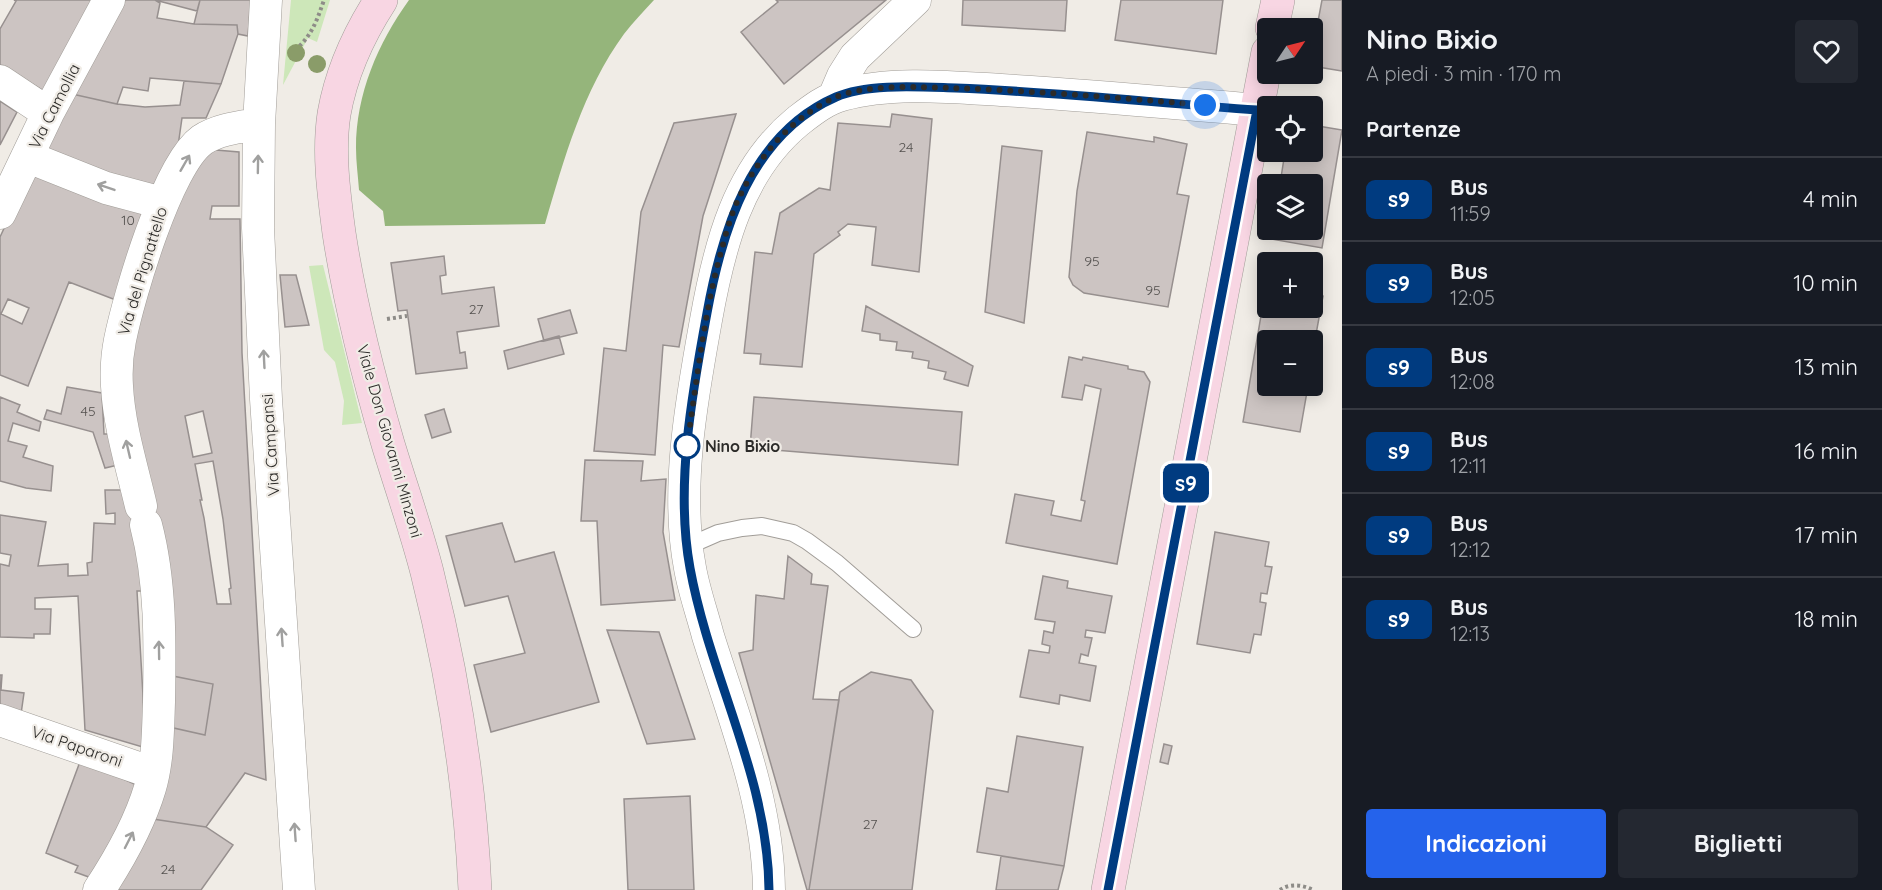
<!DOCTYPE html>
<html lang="it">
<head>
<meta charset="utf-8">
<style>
	:root { --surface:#171b24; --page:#242831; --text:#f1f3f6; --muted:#9ea1a6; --line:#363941; --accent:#2563eb }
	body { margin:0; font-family:Quicksand,sans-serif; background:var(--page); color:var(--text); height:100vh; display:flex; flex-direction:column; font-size:22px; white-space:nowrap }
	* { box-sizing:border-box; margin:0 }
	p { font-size:20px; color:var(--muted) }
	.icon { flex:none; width:33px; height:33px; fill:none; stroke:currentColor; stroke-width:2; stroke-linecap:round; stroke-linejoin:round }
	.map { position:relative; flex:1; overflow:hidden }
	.panel { display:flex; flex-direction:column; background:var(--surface); width:540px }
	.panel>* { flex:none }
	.badge { padding:0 12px; border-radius:9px; font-size:21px; line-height:39px }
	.needle { width:39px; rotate:55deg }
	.tools { position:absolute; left:1257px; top:18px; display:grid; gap:12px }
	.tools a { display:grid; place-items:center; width:66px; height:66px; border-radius:6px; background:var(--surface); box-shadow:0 3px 15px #0003; font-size:30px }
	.you { position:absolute; width:30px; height:30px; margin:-15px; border:4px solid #fff; border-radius:50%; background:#1a73e8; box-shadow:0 0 0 9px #1a73e833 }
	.map>.badge { position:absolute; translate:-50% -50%; box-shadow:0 0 0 3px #fff }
	h2 { padding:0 24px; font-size:22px; line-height:54px }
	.round { display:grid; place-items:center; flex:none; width:63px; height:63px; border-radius:6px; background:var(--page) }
	.head { display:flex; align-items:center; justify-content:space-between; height:102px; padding:0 24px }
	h1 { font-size:28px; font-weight:700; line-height:45px }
	.primary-button { display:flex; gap:12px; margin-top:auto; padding:12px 24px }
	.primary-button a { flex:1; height:69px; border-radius:6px; background:var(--accent); color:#fff; font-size:24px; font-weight:700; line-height:69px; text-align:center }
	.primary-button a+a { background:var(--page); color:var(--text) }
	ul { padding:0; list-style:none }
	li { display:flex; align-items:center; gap:18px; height:84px; padding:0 24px; border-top:2px solid var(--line) }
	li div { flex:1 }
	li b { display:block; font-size:22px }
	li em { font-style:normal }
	li .badge { min-width:66px; font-weight:700; text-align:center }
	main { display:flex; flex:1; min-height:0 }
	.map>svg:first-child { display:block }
	.green { fill:#cde7b9 }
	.forest { fill:#95b57b }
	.building { fill:#ccc4c2; stroke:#97908f; stroke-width:1.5; fill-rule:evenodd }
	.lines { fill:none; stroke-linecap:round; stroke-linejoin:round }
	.lane-casing { stroke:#a19d98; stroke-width:18 }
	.street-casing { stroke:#a19d98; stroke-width:33 }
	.secondary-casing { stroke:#a19d98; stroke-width:34 }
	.path { stroke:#8e8c88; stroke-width:4; stroke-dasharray:3 3; stroke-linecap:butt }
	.lane { stroke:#fff; stroke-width:16 }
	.street { stroke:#fff; stroke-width:32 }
	.secondary { stroke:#f8d6e3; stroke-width:33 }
	.tree { fill:#8a9c69 }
	.oneway { stroke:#a0a09f }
	.line-casing { stroke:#fff; stroke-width:14 }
	.line { stroke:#003b80; stroke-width:9 }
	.walk { stroke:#2c2b29; stroke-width:6; stroke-dasharray:0 10.8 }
	.stop-dot { fill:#fff; stroke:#003b80; stroke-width:3 }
	.labels { text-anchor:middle; stroke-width:4.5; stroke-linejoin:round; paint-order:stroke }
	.number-label { font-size:14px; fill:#54514f }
	.street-label { font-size:16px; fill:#2c2b29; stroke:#f0ece6 }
	.stop-label { font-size:16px; font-weight:bold; fill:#2c2b29; stroke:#f0ece6; text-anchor:start }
</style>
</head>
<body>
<main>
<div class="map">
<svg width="1342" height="890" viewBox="0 0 1342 890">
	<rect width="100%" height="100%" fill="#f0ece6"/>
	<path class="green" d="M291,0h39l-13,42 -9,-4 -25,47z
		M323,265l39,158 -20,2 2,-24 -9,-39 -11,-12 -15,-84z"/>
	<path class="forest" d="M409,0h245c-10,11 -21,22 -30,34 -41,56 -60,125 -79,190l-160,2 -2,-15 -24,-21c-1,-14 -3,-28 -3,-42 0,-54 22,-105 53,-148z"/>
	<path class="building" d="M14,0h80l-47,93 -47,-28v-36l16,-28z
		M120,0h35l5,3 -3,15 37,6 43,1 1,9 -17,50 -71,-6 -2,13 -25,-4 -6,17 -45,-10z
		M155,0h45l-3,11z
		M200,0h51l-3,36 -10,-2 -1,-9 -43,-1z
		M776,0h110l-102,84 -43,-52 37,-30z
		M963,0h104l-2,31 -103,-6z
		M1121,0h102l-7,54 -101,-14z
		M1322,0h20v71l-30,-5v-13z
		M184,81l37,3 -15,34h-24l-5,35 -16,38 -120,-34 31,-63 45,10 28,3 35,-2z
		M0,101l17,11 -17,33z
		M736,114l-33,102 -24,131 -16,-2 -8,110 -61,-4 10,-103 22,3 15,-139 33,-89z
		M892,114l40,5 -13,153 -47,-7 4,-38 -28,-3 -10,8 2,3 -26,19 -12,113 -42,-3 1,-10 -17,-1 11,-101 17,2 8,-41 39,-25 11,2 8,-67 52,4z
		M1312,125l30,5 -20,118 -51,-9 2,-9h39v-46h-32l5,-32h27z
		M1087,132l67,10v-5l33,7 -10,50 12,2 -21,111 -84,-14 -11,-8 -4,-8 8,-86z
		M1002,146l40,5 -18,172 -39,-11z
		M204,149l35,3v54h-27l-2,13h30l2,134 24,427 -21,-7 -39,54 -60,-9 23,-91 36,8 8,-51 -40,-8 -26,-85h-10l9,157 -61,-18 -7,-134 -43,2v11h16l-1,25h-16v4l-34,-1v-73l9,2 2,-11 -11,-2v-38l46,7 -8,44 30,-2v12l20,-1 -1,-12 5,-1 2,-39 21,1v-11l-9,1 -1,-24h23l-3,-95 26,-137zM203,411l9,42 -19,4 -8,-41zM213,461l10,58 8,69 -2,1 2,15h-14l-13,-86 -4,-18h2l-7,-36z
		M35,167l117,44 -31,91 -52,-20 -41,104 -28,-11v-138l23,-49zM8,299l21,9 -7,16 -21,-10z
		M444,256l2,19 -6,1 2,18 52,-7 5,39 -42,6 3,21 5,-1 2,16 -51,6 -9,-64 -9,1 -7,-48z
		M280,275h16l13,50 -24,2z
		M1266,286l2,1v21h44v-14l11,2 -11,60v-16h-44v46h40l-8,46 -57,-10z
		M866,306l107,60 -5,20 -24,-7 2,-7 -18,-4 1,-7 -17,-3 1,-6 -17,-2 1,-8 -17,-2v-6l-18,-3z
		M570,310l7,23 -33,8 -6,-22z
		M559,336l5,18 -56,15 -4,-18z
		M1069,357l13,3 1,-3 45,9v3l16,3 6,10 -33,182 -111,-21 9,-49 39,7 -3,14 30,6 4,-20 -4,-1 20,-111 -16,-4 -3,15 -20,-3z
		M67,387l35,6 2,41h4l10,31 -13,3 -12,-36 -49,-13 3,-9 14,4z
		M0,397l20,8 -3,7 24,10 -2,9 -26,-8 -5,18 19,5 -4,11 30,9 -2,25 -25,-3 -26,-7z
		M754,397l208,15 -4,53 -208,-17z
		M444,409l7,23 -19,6 -7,-23z
		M585,460l58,1 -2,20 25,-2 -3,53 12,68 -74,5 -4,-84h-16z
		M502,523l13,39 39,-10 45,150 -108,30 -17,-67 51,-12 -17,-57 -43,10 -19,-70z
		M1215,532l54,10 -4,24 7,1 -5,27 -6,-1 -1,9 6,1 -5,32 -7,-1 -4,19 -53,-9z
		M788,556l24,18 -1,10 17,2 -15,113 26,1 -30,190h-2l-68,-237 14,-3 3,-55 28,4z
		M1043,576l25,5 -1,7 45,8 -7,37 -19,-3 -1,7 7,1 -4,18 -7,-2 -2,9 17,3 -6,35 -30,-6 -1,9 -39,-7 9,-47 20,3 1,-7 -8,-2 2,-13 9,2 2,-11 -20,-3z
		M607,630l52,2 36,107 -48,5z
		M871,672l40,8 22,31 -21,179h-103l31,-198z
		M0,675h2l-1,15 23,3 -3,21 -21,-7z
		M173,676l40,8 -8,51 -36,-8z
		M1017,736l66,11 -19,119 -87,-14 10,-64 21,4z
		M1164,744l8,2 -4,18 -8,-2z
		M81,759l62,29 -46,92 -22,-8 3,-6 -32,-13z
		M690,796l4,94h-66l-4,-91z
		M146,818l60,9 27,18 -32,45h-95z
		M1001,856l63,10 -6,24h-62z"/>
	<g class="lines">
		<g class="lane-casing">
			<path id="lane" d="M686,547l32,-14 24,-5 20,-2 31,7 14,8 30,22 76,66"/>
		</g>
		<g class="street-casing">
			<path id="street" d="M266,0l-7,124 -1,104 8,171 33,491
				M0,81l48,32
				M834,97l9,-21 12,-19 60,-57
				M28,157l78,31 56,15
				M0,213l48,-100 61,-113
				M141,506c-9,-39 -22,-80 -24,-120 -1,-15 0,-31 3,-46 9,-44 47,-175 82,-200 16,-11 38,-13 57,-16
				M0,720l153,53
				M99,890c21,-32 40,-65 51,-102 8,-27 8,-57 9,-86 1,-59 2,-120 -13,-177
				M769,890c-1,-88 -35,-171 -61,-254 -6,-23 -14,-45 -18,-68 -15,-79 2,-171 16,-248 13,-73 32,-150 92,-199 13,-10 28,-22 44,-26 48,-14 110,-8 159,-5 85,5 170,13 256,20"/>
		</g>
		<g class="secondary-casing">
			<path id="secondary" d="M381,0c-22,34 -40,74 -47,114 -6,39 0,81 5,119 11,72 29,142 49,211 13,43 28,85 39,128 26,104 43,211 48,318
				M1272,28l6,-28
				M1108,890l160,-838"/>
		</g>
		<path class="path" d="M295,50c17,-14 22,-30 29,-50
			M387,319l20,-3
			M1280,890c10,-7 23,-5 33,0"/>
		<use href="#lane" class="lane"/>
		<use href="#street" class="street"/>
		<use href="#secondary" class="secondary"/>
	</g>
	<g class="tree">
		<circle cx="296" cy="53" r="9"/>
		<circle cx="317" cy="64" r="9"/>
	</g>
	<defs><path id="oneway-shaft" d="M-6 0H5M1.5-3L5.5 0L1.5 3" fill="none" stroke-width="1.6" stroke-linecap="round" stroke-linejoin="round" transform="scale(1.5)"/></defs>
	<g class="oneway">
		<use href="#oneway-shaft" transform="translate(185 163) rotate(-60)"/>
		<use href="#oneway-shaft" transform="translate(258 164) rotate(-89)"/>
		<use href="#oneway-shaft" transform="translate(106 187) rotate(-161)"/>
		<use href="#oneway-shaft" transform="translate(264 359) rotate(-93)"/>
		<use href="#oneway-shaft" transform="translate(128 449) rotate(-103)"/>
		<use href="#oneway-shaft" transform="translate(282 637) rotate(-94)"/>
		<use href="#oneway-shaft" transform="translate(159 650) rotate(-91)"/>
		<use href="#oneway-shaft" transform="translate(295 832) rotate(-94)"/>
		<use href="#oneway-shaft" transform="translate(129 840) rotate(-63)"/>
	</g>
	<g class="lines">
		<g class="line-casing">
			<path id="line" d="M769,890c-1,-114 -59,-212 -79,-322 -15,-81 2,-175 17,-255 15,-83 44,-179 129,-216 31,-14 86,-10 120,-9 101,4 201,15 301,22l-149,780"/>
		</g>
		<use href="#line" class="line"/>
		<path class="walk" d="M687,446c9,-60 16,-123 31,-183 6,-21 11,-45 21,-65 20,-42 52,-80 95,-100 29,-14 84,-11 117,-10 85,3 169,10 254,17"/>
	</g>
	<circle class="stop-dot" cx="687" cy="446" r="12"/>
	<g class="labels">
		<g class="number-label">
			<text x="906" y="152">24</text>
			<text x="128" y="225">10</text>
			<text x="1092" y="266">95</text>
			<text x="1153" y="295">95</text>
			<text x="476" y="314">27</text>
			<text x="88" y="416">45</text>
			<text x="870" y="829">27</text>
			<text x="168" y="874">24</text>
		</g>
		<g class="street-label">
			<text transform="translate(54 106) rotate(-63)" y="6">Via Camollia</text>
			<text transform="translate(142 271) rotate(-73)" y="6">Via del Pignattello</text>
			<text transform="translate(390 441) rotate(74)" y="6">Viale Don Giovanni Minzoni</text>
			<text transform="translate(270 445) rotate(-94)" y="6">Via Campansi</text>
			<text transform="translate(77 746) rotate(19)" y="6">Via Paparoni</text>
		</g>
		<g class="stop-label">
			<text x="705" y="452">Nino Bixio</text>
		</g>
	</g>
</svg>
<div class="tools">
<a><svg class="needle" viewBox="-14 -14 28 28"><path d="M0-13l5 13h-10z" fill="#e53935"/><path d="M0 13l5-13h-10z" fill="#9ea1a6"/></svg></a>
<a><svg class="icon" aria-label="locate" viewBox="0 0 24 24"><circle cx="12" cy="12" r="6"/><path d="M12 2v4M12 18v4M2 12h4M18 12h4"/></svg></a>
<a><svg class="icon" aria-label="layers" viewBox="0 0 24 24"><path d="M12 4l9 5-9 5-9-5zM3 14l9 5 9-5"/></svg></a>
<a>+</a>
<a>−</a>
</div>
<div class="you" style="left:1205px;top:105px"></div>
<b class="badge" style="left:1186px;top:483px;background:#003b80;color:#fff">s9</b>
</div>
<section class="panel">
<div class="head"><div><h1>Nino Bixio</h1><p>A piedi · 3 min · 170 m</p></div><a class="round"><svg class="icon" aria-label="heart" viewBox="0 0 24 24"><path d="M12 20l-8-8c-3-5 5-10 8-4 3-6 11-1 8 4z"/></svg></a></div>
<h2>Partenze</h2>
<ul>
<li><span class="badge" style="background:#003b80;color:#fff">s9</span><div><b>Bus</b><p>11:59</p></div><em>4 min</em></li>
<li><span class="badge" style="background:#003b80;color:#fff">s9</span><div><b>Bus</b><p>12:05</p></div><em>10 min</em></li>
<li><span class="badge" style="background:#003b80;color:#fff">s9</span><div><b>Bus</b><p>12:08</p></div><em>13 min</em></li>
<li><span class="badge" style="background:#003b80;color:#fff">s9</span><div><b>Bus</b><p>12:11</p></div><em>16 min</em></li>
<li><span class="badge" style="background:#003b80;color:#fff">s9</span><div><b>Bus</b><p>12:12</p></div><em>17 min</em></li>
<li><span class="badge" style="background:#003b80;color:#fff">s9</span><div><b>Bus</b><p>12:13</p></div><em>18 min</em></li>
</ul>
<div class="primary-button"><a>Indicazioni</a><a>Biglietti</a></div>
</section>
</main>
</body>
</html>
